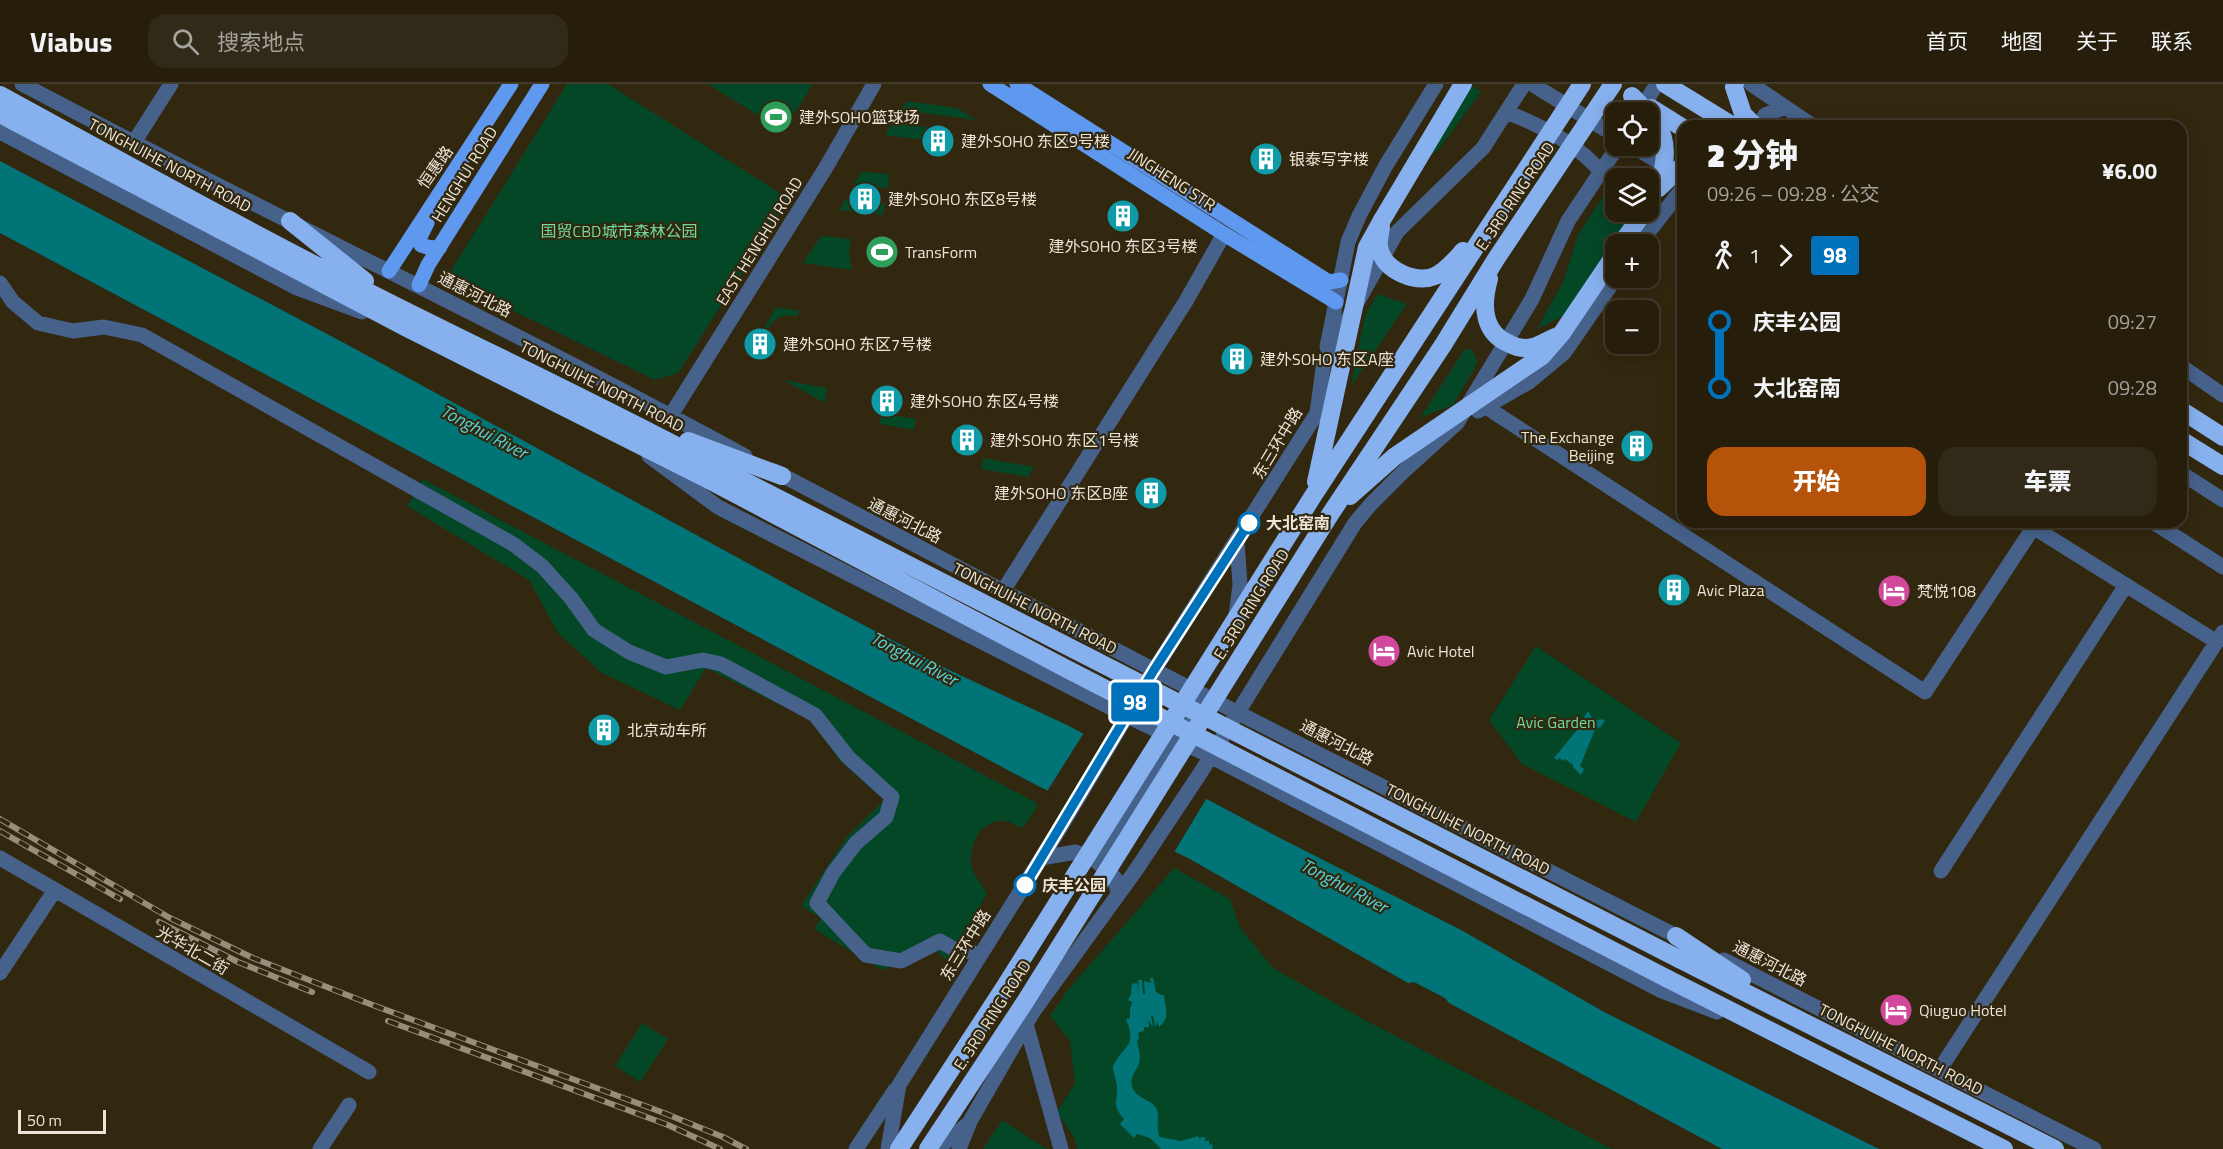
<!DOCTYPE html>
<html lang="zh">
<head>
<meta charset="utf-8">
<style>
	:root { --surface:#261d0b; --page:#322a19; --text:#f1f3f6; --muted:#a4a29d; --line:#423b2c; --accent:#b45309 }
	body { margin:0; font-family:"Titillium Web","Noto Sans SC",sans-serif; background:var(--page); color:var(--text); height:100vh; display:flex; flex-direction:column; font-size:22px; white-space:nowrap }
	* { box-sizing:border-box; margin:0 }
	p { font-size:20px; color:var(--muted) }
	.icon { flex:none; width:33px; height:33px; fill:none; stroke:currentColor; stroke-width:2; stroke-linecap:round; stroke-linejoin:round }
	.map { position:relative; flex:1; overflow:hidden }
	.details { position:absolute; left:1677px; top:36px; width:510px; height:408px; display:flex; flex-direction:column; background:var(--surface); border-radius:18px; box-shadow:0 3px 15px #0003,0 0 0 2px var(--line) }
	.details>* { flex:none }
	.badge { padding:0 12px; border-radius:4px; font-size:21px; line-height:39px }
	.fabs { position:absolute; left:1605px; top:18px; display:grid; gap:12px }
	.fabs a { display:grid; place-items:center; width:54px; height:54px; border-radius:12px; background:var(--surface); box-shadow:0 3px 15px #0003,0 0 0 2px var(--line); font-size:30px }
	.scale { position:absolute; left:18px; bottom:15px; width:88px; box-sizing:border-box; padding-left:6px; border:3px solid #ece5d7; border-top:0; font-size:16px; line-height:21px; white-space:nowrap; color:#ece5d7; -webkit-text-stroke:4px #32270f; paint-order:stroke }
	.map>.badge { position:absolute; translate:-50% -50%; box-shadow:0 0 0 3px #fff }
	.legs { display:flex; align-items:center; gap:9px; height:66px; padding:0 30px; font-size:20px }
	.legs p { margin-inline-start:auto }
	.overview { display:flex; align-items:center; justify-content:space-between; height:102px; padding:0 30px }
	h1 { font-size:33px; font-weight:800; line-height:45px }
	.primary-button { display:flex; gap:12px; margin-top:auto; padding:12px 30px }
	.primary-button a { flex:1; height:69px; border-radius:18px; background:var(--accent); color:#fff; font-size:24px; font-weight:800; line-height:69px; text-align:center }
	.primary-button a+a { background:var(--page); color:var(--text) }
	ul { padding:0 30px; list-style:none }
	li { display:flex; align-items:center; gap:21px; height:66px; font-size:22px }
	li i { display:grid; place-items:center; width:9px; height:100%; margin:0 8px; background:currentColor }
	li i::after { content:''; width:15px; height:15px; margin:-8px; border:4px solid; border-radius:50%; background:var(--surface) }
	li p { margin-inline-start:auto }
	li:first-child i { background:linear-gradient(#0000 50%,currentColor 0) }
	li:last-child i { background:linear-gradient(currentColor 50%,#0000 0) }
	header { display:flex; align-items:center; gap:36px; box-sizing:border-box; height:84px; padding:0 30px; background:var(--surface); border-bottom:2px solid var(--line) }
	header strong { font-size:28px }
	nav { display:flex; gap:33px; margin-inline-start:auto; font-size:21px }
	.search { width:420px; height:54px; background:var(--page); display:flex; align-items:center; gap:15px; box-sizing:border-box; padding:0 21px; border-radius:18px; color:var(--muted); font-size:22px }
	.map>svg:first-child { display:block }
	.green { fill:#044727 }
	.water { fill:#017478 }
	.pier { fill:#32270f }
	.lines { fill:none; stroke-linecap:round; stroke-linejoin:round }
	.minor { stroke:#46628b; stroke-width:15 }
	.major { stroke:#5f98ef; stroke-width:15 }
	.highway { stroke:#87b0ee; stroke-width:18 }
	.rail-casing { stroke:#968d7a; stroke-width:6 }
	.rail { stroke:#32270f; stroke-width:4; stroke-dasharray:11; stroke-linecap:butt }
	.highway-bridge { stroke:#87b0ee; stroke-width:18 }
	.line-1-casing { stroke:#fff; stroke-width:14 }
	.line-1 { stroke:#0072bc; stroke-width:9 }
	.stop-1-dot { fill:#fff; stroke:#0072bc; stroke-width:3 }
	.labels { text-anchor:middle; stroke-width:4.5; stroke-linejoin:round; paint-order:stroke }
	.poi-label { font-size:16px; fill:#ece5d7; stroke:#32270f; text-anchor:start }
	.street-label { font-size:16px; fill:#ece5d7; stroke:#32270f }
	.park-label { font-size:16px; fill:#6fdc9b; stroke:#32270f }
	.stop-label { font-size:16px; font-weight:bold; fill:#ece5d7; stroke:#32270f; text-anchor:start }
	.water-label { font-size:18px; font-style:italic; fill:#57d4d9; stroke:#32270f }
</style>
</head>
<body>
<header>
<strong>Viabus</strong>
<div class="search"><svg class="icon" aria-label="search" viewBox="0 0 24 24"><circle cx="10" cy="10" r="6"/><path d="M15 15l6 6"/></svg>搜索地点</div>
<nav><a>首页</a><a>地图</a><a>关于</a><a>联系</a></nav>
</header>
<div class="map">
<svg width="2223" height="1065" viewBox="0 0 2223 1065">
	<rect width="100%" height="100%" fill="#32270f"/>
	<path class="green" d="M567,0h41l181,115 -111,174 -23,7 -203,-99v-12z
		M708,0h105l-30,47z
		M1472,2l9,6 -42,57 -15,12z
		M907,17l50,7 19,12 -75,-10z
		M892,39l40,5 -1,13 -46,-6z
		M1621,84l15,10h-20v34h17l-70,104 -26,13 26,-47 15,-47z
		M862,88l27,2 -1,14 -35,-3z
		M845,116l40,4 -2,11 -44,-5z
		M821,152l30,3 -2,14 3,17 -49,-7z
		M1377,210l30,10 -56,82 14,-70z
		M776,223l24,4 -3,5c-23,-3 -28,7 -34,28l-7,-2z
		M1465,265l7,1 6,12 -25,43 -33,13z
		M783,296l44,8 -2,15z
		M881,329l35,6 -2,11 -34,-6z
		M983,374l51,9 -6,10 -47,-8z
		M423,395l614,324 -1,6 -13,19c-8,-3 -15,-8 -23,-7 -21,1 -30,25 -29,43 1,11 12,20 16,30l-40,67 -12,-11 -53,20 -68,-41 7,-11 -20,-12 45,-68 38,-38 -44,-39 -29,-41 -105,-52 -26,42 -78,-37 -44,-40 -29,-53 -122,-74z
		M1536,562l145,97 -45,79 -114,-58 -33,-44z
		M1174,784l56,31 10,29 33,40 88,50 251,131h-535l-3,-12 -17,-25 18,-29 -5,-42 -20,-25 17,-25z
		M642,939l26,16 -28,43 -25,-16z
		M1002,1036l45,29h-64z"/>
	<path class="water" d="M0,77l346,183 453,247 148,78 120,56 213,113 183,93 141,81 275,137h-157l-273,-146 -4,-5 -31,-16 -6,1 -220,-125 -152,-73 -1036,-552z
		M1588,627l6,10 8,-2 3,2 -5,7 -4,-1 -16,39 4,3 -3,6 -8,-8v-2l-8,-6 -1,2 -5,-3 -2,2 -3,-2 32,-39 -2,-2z
		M1150,894h3l3,14 5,3h3c1,13 7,22 -5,32l-2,-5 -2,5 -2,-11h-2l2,11 -5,-7 1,7h-5v4l-6,2 1,6 -2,1c1,7 3,12 3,18 0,11 -13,18 -7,31 7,12 20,10 24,21 3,9 -2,18 3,27l21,4 17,-5 2,3 1,-2 5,1 -2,3h5v4l3,-1 1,4 -2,1h-50l-11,-11 -13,-4 -3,4 -14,-14 4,-5c-13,-15 -6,-16 -7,-33 -1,-7 -4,-13 -4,-19 9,-22 25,-18 13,-48l4,-1v-9l2,-7 -4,-2 3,-6 1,-10 5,-1 2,8 -1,-11h4l1,14h2l-1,-13 7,2z"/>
	<path class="pier" d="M1085,647l123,65 -35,58 -127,-61z"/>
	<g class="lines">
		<path class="minor" d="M22,0c239,127 485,242 723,372
			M1532,0l84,52
			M1751,0l62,42
			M1506,28c34,13 71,31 95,60
			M1639,28l18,-28
			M1758,42l7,-11 20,-8
			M0,48l297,156 65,24
			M133,60l38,-60
			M1632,62l39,23
			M1639,160l44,-56
			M0,199l13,19 25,21 35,8 31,-4 38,8 371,209 29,22 29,32 23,32 35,22 37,15 37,-7 18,4 94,51 33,42 44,40 -6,20 -30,26 -23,30 -16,30 49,52 35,6 39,-20 14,8 20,4
			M1327,263l21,-105 11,-26 26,-49 51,-83
			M2181,282l42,29
			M1486,323l439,285 112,-170
			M1478,327l51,-29 35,-29 52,-75
			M671,331l154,-246 49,-85
			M649,372l69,51 409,209 83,40 452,235 55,21
			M774,387l380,199 532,271
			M2181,389l42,27
			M2153,438l70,45
			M2033,443l184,115
			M1003,507l183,-290 38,-67
			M1236,532l4,-31 -3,-43
			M1149,594l168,-265 7,-52 73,-129 86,-84 41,-64
			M0,774l369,214
			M1041,774l35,-6 20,9 19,17 3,16
			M1096,777l71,-111 29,-50
			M1941,787l185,-286
			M1724,876l370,189
			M0,889l55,-83
			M1026,940l35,125
			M1940,985l283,-437
			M320,1065l29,-44
			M856,1065l39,-59
			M888,1065l11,-64 163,-260 69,-116
			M937,1065l32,-26 64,-111 103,-142 65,-98 154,-249 16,-19 32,-32 54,-49 75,-124 36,-78 50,-75
			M959,1065l10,-25"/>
		<path class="major" d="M990,0l234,150 112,68
			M1017,0l312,198 12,-2
			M427,139l-8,16 2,6 10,3 9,-1
			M389,187l122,-187
			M419,201l9,-20 114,-181"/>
		<path class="highway" d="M1665,0l68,42
			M1735,0l-1,3 9,27 12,12
			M0,11c132,72 263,145 398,212 106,53 212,103 317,159
			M0,30l405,213 304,153
			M1382,136l81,-136
			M290,137l75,60
			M1621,160l23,-32
			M1562,249l54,-80
			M2181,326l42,27
			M2181,356l42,26
			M688,357l94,35
			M1676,852l66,44
			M1679,875l376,190
			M1668,895l336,170"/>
		<g class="rail-casing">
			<path id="rail" d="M0,735l170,99 83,40 117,46 294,109 59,24 23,12
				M0,747l120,68
				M159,838l79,40 74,30
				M388,937l280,104 52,24"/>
		</g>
		<use href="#rail" class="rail"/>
		<path class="highway-bridge" d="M1632,12c34,35 39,43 27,92
			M1651,24l32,20
			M1661,102l22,-21
			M1381,143c-1,8 -4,16 -1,24 6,20 36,33 55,25 11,-5 20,-16 28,-25
			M1489,195c-7,25 -7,54 21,65 7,4 15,5 23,3 8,-2 15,-7 22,-10
			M715,382l964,493
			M709,396l354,187 605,312
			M1316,398l51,-235 15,-27
			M1350,412l44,-39 148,-101 20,-23
			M899,1065l105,-161 309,-492 269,-412
			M928,1065l97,-147 306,-489 112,-168 53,-86 117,-175"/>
	</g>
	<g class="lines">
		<g class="line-1-casing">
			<path id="line-1" d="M1025,801l129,-215 95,-147"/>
		</g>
		<use href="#line-1" class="line-1"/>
	</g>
	<defs>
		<g id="stadium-disc" transform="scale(1.725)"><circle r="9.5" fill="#2e9e5b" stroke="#32270f"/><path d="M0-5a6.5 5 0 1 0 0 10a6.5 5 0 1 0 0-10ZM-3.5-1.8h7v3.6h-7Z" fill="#fff"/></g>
		<g id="building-disc" transform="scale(1.725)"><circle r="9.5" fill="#0f9aa8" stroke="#32270f"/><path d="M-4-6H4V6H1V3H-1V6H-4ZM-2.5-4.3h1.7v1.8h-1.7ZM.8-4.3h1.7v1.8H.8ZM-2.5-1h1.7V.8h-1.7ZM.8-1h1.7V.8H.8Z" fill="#fff"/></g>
		<g id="hotel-disc" transform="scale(1.725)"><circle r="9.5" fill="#d1479c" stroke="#32270f"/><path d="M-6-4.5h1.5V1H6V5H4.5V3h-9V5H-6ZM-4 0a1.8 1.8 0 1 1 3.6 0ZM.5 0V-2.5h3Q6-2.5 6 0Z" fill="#fff"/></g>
	</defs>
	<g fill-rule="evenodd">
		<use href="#stadium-disc" x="776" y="33"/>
		<use href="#building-disc" x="938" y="57"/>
		<use href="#building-disc" x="1266" y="75"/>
		<use href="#building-disc" x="865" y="115"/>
		<use href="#building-disc" x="1123" y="132"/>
		<use href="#stadium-disc" x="882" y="168"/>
		<use href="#building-disc" x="760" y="260"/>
		<use href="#building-disc" x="1237" y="275"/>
		<use href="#building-disc" x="887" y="317"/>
		<use href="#building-disc" x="967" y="356"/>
		<use href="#building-disc" x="1637" y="362"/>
		<use href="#building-disc" x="1151" y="409"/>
		<use href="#building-disc" x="1674" y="506"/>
		<use href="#hotel-disc" x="1894" y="507"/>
		<use href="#hotel-disc" x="1384" y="567"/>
		<use href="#building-disc" x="604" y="646"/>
		<use href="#hotel-disc" x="1896" y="926"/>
	</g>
	<g class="stop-1-dot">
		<circle cx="1249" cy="439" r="10"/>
		<circle cx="1025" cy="801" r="10"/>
	</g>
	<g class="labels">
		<g class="poi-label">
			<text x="799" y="39">建外SOHO篮球场</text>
			<text x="961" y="63">建外SOHO 东区9号楼</text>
			<text x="1289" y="81">银泰写字楼</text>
			<text x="888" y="121">建外SOHO 东区8号楼</text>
			<text x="1123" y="168" text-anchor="middle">建外SOHO 东区3号楼</text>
			<text x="905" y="174">TransForm</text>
			<text x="783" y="266">建外SOHO 东区7号楼</text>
			<text x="1260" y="281">建外SOHO 东区A座</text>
			<text x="910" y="323">建外SOHO 东区4号楼</text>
			<text x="1614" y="359" text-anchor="end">The Exchange<tspan x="1614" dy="18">Beijing</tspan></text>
			<text x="990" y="362">建外SOHO 东区1号楼</text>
			<text x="1128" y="415" text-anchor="end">建外SOHO 东区B座</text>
			<text x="1697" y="512">Avic Plaza</text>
			<text x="1917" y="513">梵悦108</text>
			<text x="1407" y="573">Avic Hotel</text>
			<text x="627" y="652">北京动车所</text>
			<text x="1919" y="932">Qiuguo Hotel</text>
		</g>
		<g class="street-label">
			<text transform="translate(170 81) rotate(28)" y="6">TONGHUIHE NORTH ROAD</text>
			<text transform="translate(435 83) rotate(-55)" y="6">恒惠路</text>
			<text transform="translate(464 90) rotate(-58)" y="6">HENGHUI ROAD</text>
			<text transform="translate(1172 95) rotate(33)" y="6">JINGHENG STR</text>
			<text transform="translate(1515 112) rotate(-56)" y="6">E. 3RD RING ROAD</text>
			<text transform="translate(759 157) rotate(-58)" y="6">EAST HENGHUI ROAD</text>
			<text transform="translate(475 210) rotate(27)" y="6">通惠河北路</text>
			<text transform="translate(602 302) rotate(27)" y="6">TONGHUIHE NORTH ROAD</text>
			<text transform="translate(1277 359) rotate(-59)" y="6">东三环中路</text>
			<text transform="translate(905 436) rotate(27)" y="6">通惠河北路</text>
			<text transform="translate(1251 520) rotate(-58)" y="6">E. 3RD RING ROAD</text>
			<text transform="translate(1035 524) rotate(27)" y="6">TONGHUIHE NORTH ROAD</text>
			<text transform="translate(1337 658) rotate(27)" y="6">通惠河北路</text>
			<text transform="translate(1468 745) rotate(27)" y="6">TONGHUIHE NORTH ROAD</text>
			<text transform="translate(965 861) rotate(-58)" y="6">东三环中路</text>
			<text transform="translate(193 866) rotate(30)" y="6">光华北二街</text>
			<text transform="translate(1770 879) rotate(27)" y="6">通惠河北路</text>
			<text transform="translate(992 931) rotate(-57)" y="6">E. 3RD RING ROAD</text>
			<text transform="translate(1901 965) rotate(27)" y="6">TONGHUIHE NORTH ROAD</text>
		</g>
		<g class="park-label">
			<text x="619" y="153">国贸CBD城市森林公园</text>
			<text x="1556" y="644">Avic Garden</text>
		</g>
		<g class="stop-label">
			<text x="1266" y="445">大北窑南</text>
			<text x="1042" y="807">庆丰公园</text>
		</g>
		<g class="water-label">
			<text transform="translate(484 348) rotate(28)" y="6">Tonghui River</text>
			<text transform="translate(914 575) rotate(28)" y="6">Tonghui River</text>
			<text transform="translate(1344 802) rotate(28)" y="6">Tonghui River</text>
		</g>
	</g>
</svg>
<div class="fabs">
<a><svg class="icon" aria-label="locate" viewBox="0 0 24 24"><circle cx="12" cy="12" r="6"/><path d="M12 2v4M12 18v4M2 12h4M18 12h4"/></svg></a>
<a><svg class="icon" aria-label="layers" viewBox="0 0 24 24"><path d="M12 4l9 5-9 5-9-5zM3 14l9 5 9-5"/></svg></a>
<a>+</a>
<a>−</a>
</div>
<div class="scale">50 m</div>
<b class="badge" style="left:1135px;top:618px;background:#0072bc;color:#fff">98</b>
<section class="details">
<div class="overview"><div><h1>2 分钟</h1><p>09:26 – 09:28 · 公交</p></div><b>¥6.00</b></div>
<div class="legs"><svg class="icon" aria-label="walk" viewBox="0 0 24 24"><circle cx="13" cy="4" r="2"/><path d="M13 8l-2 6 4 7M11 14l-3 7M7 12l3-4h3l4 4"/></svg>1<svg class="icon" aria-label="forward" viewBox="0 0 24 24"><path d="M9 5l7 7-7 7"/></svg><b class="badge" style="background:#0072bc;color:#fff">98</b></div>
<ul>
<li><i style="color:#0072bc"></i><b>庆丰公园</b><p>09:27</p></li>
<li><i style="color:#0072bc"></i><b>大北窑南</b><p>09:28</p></li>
</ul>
<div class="primary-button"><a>开始</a><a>车票</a></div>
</section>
</div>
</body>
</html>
